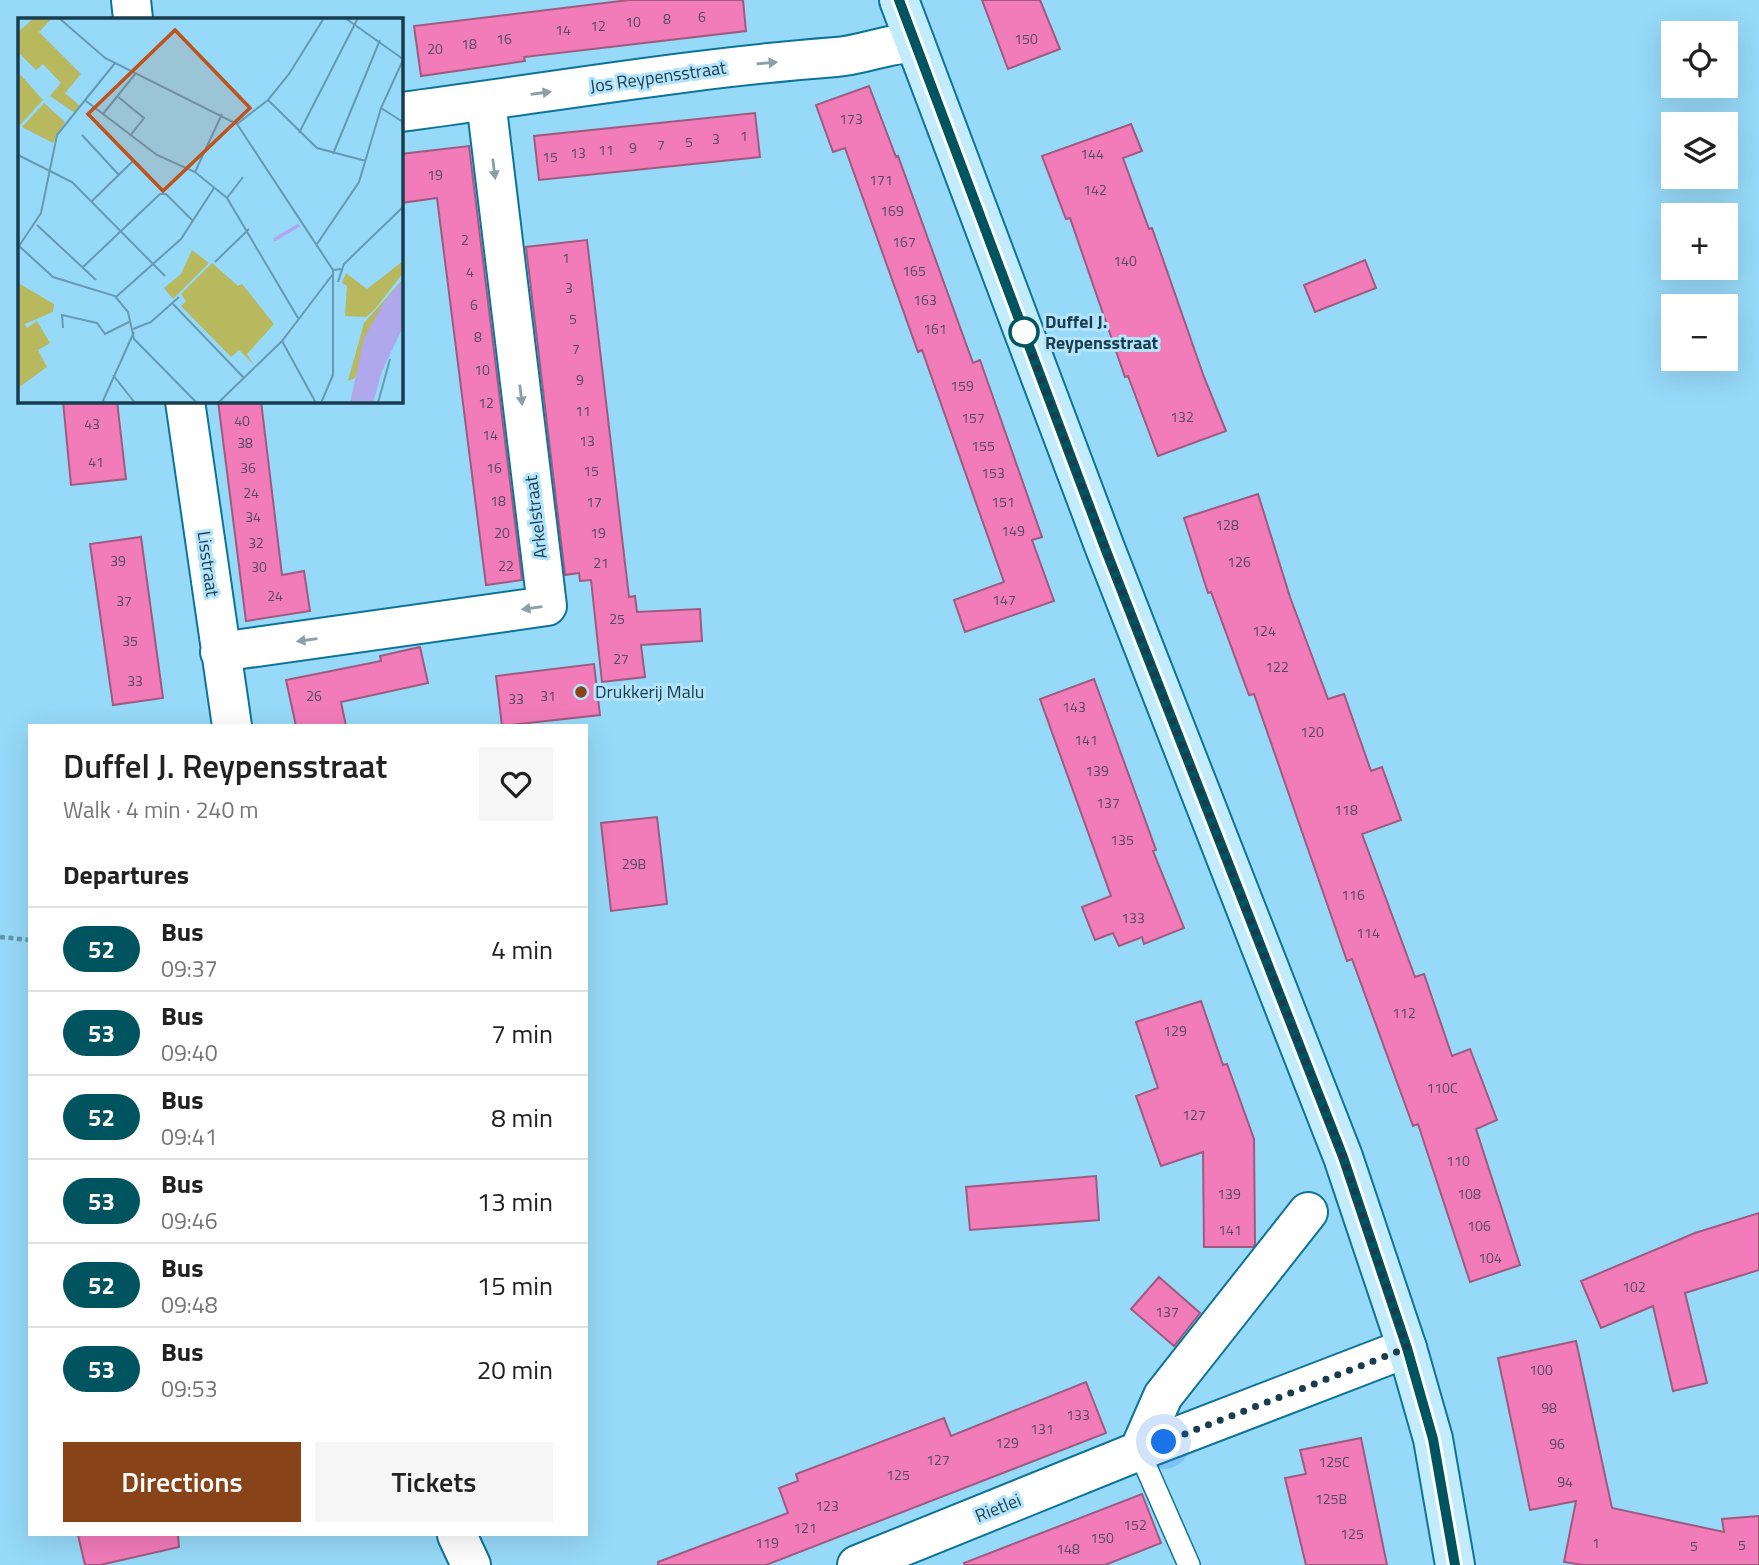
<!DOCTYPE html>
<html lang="en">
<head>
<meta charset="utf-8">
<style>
	:root { --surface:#fff; --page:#f6f6f6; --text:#222; --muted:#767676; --line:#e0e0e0; --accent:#884319 }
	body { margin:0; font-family:"Titillium Web",sans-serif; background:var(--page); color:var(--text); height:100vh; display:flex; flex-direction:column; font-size:26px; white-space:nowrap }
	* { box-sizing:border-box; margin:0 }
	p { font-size:23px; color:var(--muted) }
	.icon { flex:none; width:38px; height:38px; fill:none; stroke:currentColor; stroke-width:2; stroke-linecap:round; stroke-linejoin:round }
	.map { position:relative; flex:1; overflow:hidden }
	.sheet { position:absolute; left:28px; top:724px; width:560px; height:812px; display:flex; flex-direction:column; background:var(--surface); border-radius:0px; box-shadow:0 7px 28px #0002 }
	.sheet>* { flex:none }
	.badge { padding:0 14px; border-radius:23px; font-size:24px; line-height:46px }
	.fabs { position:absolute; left:1661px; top:21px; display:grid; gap:14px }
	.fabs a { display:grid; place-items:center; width:77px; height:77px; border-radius:0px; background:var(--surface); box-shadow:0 7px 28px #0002; font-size:35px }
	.you { position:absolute; width:35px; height:35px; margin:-18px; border:5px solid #fff; border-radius:50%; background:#1a73e8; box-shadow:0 0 0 10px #1a73e833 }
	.map>.badge { position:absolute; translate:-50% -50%; box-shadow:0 0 0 4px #fff }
	h2 { padding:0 35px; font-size:26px; line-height:63px }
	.round { display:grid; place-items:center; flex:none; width:74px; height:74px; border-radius:0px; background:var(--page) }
	.headline { display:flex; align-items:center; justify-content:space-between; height:119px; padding:0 35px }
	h1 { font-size:33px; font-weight:600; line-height:52px }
	.action { display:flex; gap:14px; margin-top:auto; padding:14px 35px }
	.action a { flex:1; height:80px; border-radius:0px; background:var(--accent); color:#fff; font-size:28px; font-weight:600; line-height:80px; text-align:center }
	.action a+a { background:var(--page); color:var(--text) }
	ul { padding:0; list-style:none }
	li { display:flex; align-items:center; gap:21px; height:84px; padding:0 35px; border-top:2px solid var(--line) }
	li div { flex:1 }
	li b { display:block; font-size:26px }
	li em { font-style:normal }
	li .badge { min-width:77px; font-weight:700; text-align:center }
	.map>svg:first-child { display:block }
	.building { fill:#f27bba; stroke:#9f5b7e; stroke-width:2 }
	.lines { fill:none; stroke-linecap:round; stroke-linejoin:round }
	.lane-casing { stroke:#0e7497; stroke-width:24 }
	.street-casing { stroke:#0e7497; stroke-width:42 }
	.secondary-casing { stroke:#0e7497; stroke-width:42 }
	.path { stroke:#6197b0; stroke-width:4.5; stroke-dasharray:5 3.5; stroke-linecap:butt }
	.lane { stroke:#fff; stroke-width:21 }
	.street { stroke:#fff; stroke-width:38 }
	.secondary { stroke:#c2ecfb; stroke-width:38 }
	.oneway { fill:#8c9ea6 }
	.line-casing { stroke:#fff; stroke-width:16 }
	.line { stroke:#005460; stroke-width:10 }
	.walk { stroke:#193d4d; stroke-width:7; stroke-dasharray:0 12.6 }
	.stop-dot { fill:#fff; stroke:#005460; stroke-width:3.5 }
	.poi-dot { fill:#884319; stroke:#b3e4fb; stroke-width:2.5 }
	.labels { text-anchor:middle; stroke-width:6; stroke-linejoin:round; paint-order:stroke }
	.number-label { font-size:14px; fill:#4f4c68 }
	.street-label { font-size:18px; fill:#193d4d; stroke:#b3e4fb }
	.stop-label { font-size:18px; font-weight:bold; fill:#193d4d; stroke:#b3e4fb; text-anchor:start }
	.poi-label { font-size:18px; fill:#193d4d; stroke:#b3e4fb; text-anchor:start }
	.inset-river { fill:none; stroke:#afa8ed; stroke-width:3.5 }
	.inset-road { fill:none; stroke:#649bb4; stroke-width:2 }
	.view { fill:#bf5319; fill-opacity:0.15; stroke:#bf5319; stroke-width:3.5 }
	.inset-edge { fill:none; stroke:#193d4d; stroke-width:3.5 }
</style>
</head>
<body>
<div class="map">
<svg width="1759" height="1565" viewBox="0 0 1759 1565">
	<rect width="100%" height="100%" fill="#96d9f8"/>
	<path class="building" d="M629,0h114l3,31 -222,26 1,4 -104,15 -7,-50z
		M982,0h58l20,49 -52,20z
		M869,86l27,71 2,-1 75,207 7,-3 62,177 -10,3 22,61 -89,31 -11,-32 50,-18 -82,-232 -4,2 -73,-204 -12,4 -17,-47z
		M755,113l5,44 -221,23 -5,-44z
		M1131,124l11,27 -19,7 26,71 3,-1 52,149 22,54 -68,25 -30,-80 -3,1 -55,-159 -4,1 -24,-63z
		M469,146l53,434 -36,5 -49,-387 -36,5v-49z
		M587,240l42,357 6,-1 2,16 63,-3 2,32 -61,4 4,32 -43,5 -11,-102 -11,1 -1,-8 -14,2 -39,-328z
		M1365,260l11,28 -61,24 -11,-27z
		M63,401h54l9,78 -55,6z
		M218,401h43l21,174 22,-4 6,40 -64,10z
		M1258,494l32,103 38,102 16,-5 27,77 11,-4 19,53 -39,14 53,143 9,-3 28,82 18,-7 27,71 -21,9 44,136 -50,17 -52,-158 -5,2 -61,-167 -5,2 -93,-267 -5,1 -38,-103 -3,1 -24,-75z
		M141,537l22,161 -50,7 -23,-161z
		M420,647l8,36 -87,19 5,24h-50l-10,-46 95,-19 -1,-5z
		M594,664l6,51 -98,11 -6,-50z
		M1094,679l62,171 -3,1 31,77 -40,16 -2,-7 -23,9 -6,-13 -18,7 -13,-33 29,-11 -71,-197z
		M657,817l10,87 -56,7 -10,-88z
		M1201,1001l22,64 4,-1 27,75 1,105 -2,3h-49l-1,-95 -42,14 -25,-70 22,-8 -22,-66z
		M1096,1176l3,44 -129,10 -4,-43z
		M1759,1213v57l-74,23 22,90 -34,8 -20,-85 -52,22 -20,-47 114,-48z
		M1159,1277l41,36 -26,33 -43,-37z
		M1576,1341l36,167 112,24 -2,-13 37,-3v49h-176l-19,-3 12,-61 -46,9 -32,-152z
		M1086,1382l20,51 -340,132h-108v-3l130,-49 -9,-25 19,-7 -2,-7 148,-56 7,18z
		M1361,1438l26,127h-81l-21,-87 21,-4 -6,-24z
		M1142,1494l19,49 -56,22h-140l-1,-2z
		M78,1535h100l1,12 -79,18h-15z"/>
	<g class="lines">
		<g class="lane-casing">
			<path id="lane" d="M1139,1451l50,114"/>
		</g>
		<g class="street-casing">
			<path id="street" d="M131,0l2,19
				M401,112c145,-19 289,-44 435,-55 27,-2 52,-14 79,-14
				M185,401l47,325
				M220,652l327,-46 -61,-505
				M1139,1451l24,-55 145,-184
				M457,1535l14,30
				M857,1565l282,-114 268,-103"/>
		</g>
		<g class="secondary-casing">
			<path id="secondary" d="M899,0l206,548 238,609 64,191 26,91 22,126"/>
		</g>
		<path class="path" d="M0,937l30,3"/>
		<use href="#lane" class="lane"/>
		<use href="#street" class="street"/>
		<use href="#secondary" class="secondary"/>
	</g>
	<defs><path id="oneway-solid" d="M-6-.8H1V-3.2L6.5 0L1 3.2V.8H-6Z" transform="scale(1.75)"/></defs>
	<g class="oneway">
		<use href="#oneway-solid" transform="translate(767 63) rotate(-5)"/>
		<use href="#oneway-solid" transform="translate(541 93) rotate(-8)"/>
		<use href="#oneway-solid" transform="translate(494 169) rotate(83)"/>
		<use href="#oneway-solid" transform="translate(521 395) rotate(83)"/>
		<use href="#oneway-solid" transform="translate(532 608) rotate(172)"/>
		<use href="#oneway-solid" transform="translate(307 640) rotate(172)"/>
	</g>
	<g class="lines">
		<g class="line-casing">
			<path id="line" d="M899,0l206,548 238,609 64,191 26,91 22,126"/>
		</g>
		<use href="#line" class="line"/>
		<path class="walk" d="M1024,332l-5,-11 96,252 228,584 64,191 -243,94"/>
	</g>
	<circle class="stop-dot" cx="1024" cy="332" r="14"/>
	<circle class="poi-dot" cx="581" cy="692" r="7"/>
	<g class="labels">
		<g class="number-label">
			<text x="702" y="22">6</text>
			<text x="667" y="24">8</text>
			<text x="633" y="27">10</text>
			<text x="598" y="31">12</text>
			<text x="563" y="35">14</text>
			<text x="504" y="44">16</text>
			<text x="1026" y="44">150</text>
			<text x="469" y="49">18</text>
			<text x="435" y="54">20</text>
			<text x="851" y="124">173</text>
			<text x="744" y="141">1</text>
			<text x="716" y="144">3</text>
			<text x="689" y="147">5</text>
			<text x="661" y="150">7</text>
			<text x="633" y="153">9</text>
			<text x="606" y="155">11</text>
			<text x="578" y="158">13</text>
			<text x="1092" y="159">144</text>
			<text x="550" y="162">15</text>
			<text x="435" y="180">19</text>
			<text x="881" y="185">171</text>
			<text x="1095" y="195">142</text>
			<text x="892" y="216">169</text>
			<text x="465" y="245">2</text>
			<text x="904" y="247">167</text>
			<text x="566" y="263">1</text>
			<text x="1125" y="266">140</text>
			<text x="914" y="276">165</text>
			<text x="470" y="277">4</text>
			<text x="569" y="293">3</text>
			<text x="925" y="305">163</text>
			<text x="474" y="310">6</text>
			<text x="573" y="324">5</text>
			<text x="935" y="334">161</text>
			<text x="478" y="342">8</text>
			<text x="576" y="354">7</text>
			<text x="482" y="375">10</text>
			<text x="580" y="385">9</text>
			<text x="962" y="391">159</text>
			<text x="486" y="408">12</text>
			<text x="583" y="416">11</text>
			<text x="1182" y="422">132</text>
			<text x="973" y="423">157</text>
			<text x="242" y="426">40</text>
			<text x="92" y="429">43</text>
			<text x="490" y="440">14</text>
			<text x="587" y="446">13</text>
			<text x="245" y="448">38</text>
			<text x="983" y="451">155</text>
			<text x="96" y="467">41</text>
			<text x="248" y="473">36</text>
			<text x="494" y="473">16</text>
			<text x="591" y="476">15</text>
			<text x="993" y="478">153</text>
			<text x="251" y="498">24</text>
			<text x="498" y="506">18</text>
			<text x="594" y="507">17</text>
			<text x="1003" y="507">151</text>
			<text x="253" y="522">34</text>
			<text x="1227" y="530">128</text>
			<text x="1013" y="536">149</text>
			<text x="502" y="538">20</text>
			<text x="598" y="538">19</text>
			<text x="256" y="548">32</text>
			<text x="118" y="566">39</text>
			<text x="1239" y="567">126</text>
			<text x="601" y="568">21</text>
			<text x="506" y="571">22</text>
			<text x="259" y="572">30</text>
			<text x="275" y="601">24</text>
			<text x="1004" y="605">147</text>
			<text x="124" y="606">37</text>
			<text x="617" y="624">25</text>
			<text x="1264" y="636">124</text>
			<text x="130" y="646">35</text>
			<text x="621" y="664">27</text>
			<text x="1277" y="672">122</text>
			<text x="135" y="686">33</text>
			<text x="314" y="701">26</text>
			<text x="548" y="701">31</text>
			<text x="516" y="704">33</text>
			<text x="1074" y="712">143</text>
			<text x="1312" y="737">120</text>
			<text x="1086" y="745">141</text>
			<text x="1097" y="776">139</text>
			<text x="1108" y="808">137</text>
			<text x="1346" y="815">118</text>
			<text x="1122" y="845">135</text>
			<text x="634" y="869">29B</text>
			<text x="1353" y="900">116</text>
			<text x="1133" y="923">133</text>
			<text x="1368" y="938">114</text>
			<text x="1404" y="1018">112</text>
			<text x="1175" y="1036">129</text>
			<text x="1442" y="1093">110C</text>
			<text x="1194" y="1120">127</text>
			<text x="1458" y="1166">110</text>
			<text x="1229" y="1199">139</text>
			<text x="1469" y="1199">108</text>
			<text x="1479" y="1231">106</text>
			<text x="1230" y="1235">141</text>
			<text x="1490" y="1263">104</text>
			<text x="1634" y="1292">102</text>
			<text x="1167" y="1317">137</text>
			<text x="1541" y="1375">100</text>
			<text x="1549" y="1413">98</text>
			<text x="1078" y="1420">133</text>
			<text x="1042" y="1434">131</text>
			<text x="1007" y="1448">129</text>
			<text x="1557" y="1449">96</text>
			<text x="938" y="1465">127</text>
			<text x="1334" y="1467">125C</text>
			<text x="898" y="1480">125</text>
			<text x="1565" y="1487">94</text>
			<text x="1331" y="1504">125B</text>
			<text x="827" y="1511">123</text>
			<text x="1135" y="1530">152</text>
			<text x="805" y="1533">121</text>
			<text x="1352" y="1539">125</text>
			<text x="1102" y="1543">150</text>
			<text x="767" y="1548">119</text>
			<text x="1596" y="1548">1</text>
			<text x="1742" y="1550">5</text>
			<text x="1694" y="1551">5</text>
			<text x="1068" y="1554">148</text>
		</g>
		<g class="street-label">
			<text transform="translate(658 77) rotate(-8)" y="6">Jos Reypensstraat</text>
			<text transform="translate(536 517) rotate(-97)" y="6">Arkelstraat</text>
			<text transform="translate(208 564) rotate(82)" y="6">Lisstraat</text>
			<text transform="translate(998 1508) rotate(-22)" y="6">Rietlei</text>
		</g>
		<g class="stop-label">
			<text x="1045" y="328">Duffel J.<tspan x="1045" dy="21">Reypensstraat</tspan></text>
		</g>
		<g class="poi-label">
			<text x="595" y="698">Drukkerij Malu</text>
		</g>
	</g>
	<g transform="translate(18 18)">
		<rect width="385" height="385" fill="#96d9f8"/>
		<path d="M16,0h18l-13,14 42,42 -16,19 15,13 -5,7 -25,-17 11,-13 -18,-19 -7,6 -18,-18v-20zM0,54l25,28 -23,25 -2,-2zM26,85l21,19 -12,21 -31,-16zM174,232l17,13 -36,36 -9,-11 17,-14zM385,243v12l-28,36 -9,8 -21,-1 2,-30 -5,-3 4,-10 21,16zM194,245l26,23 4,-2 32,40 -27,30 7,11 -15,-15 -8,7 -50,-51 5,-5 -5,-7zM385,261l-48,99 -7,3 16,-58zM0,265l36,21 -1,8 -28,12 2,4 10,-7 13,22 -12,7 9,17 -29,21z" fill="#b8b85f"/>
		<path d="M385,262v47l-21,44 -9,32h-23l14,-65 20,-36z" fill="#afa8ed"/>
		<path class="inset-river" d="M256,222l25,-15"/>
		<path class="inset-road" d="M41,0l46,40 132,66 96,146M327,0l58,41M99,78l27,22 -14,18M250,82l49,48 49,13M68,83l71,54 38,17 32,26 71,120M363,90l22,14M85,96l33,-41M219,106l31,-24 21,-26 35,-56M281,115l59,-115M64,117l37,40M315,136l47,-114M0,137l54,27 93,94M177,154l27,-58M209,180l16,-21M74,183l41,-40M19,207l59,55M299,226l42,-62 22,-74 22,-48M0,227l35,32 62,19 13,16 6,27 63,64M1,228l22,-33 16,-78 58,-72M197,244l34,-33M64,250l78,-74h6l26,26M320,264l6,-18 59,-57M98,279l65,-58 33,-51M155,286l71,74M45,310l-1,-13 35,8 8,11 26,-13M115,311l18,-7 28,-25M264,323l34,62M95,357l22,28M84,385l32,-71M200,385l64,-62 51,-67M303,385l12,-28v-105l9,-1M360,385l12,-44"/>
		<path class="view" d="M157,12l75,78 -87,83 -75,-77z"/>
		<rect width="385" height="385" class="inset-edge"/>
	</g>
</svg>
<div class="fabs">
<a><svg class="icon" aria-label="locate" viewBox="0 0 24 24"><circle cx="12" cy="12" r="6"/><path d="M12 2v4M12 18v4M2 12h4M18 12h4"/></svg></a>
<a><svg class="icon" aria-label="layers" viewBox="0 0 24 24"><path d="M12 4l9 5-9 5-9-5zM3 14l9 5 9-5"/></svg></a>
<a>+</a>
<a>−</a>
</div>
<div class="you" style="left:1164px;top:1442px"></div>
<section class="sheet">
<div class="headline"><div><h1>Duffel J. Reypensstraat</h1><p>Walk · 4 min · 240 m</p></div><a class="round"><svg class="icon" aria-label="heart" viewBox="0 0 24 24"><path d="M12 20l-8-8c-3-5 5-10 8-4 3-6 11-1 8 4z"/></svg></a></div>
<h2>Departures</h2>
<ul>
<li><span class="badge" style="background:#005460;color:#fff">52</span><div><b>Bus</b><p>09:37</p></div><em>4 min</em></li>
<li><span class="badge" style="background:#005460;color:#fff">53</span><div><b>Bus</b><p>09:40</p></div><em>7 min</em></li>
<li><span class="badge" style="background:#005460;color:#fff">52</span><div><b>Bus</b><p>09:41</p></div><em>8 min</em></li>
<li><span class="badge" style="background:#005460;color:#fff">53</span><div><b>Bus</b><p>09:46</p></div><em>13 min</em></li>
<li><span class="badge" style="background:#005460;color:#fff">52</span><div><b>Bus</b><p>09:48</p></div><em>15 min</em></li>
<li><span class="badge" style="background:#005460;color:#fff">53</span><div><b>Bus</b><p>09:53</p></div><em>20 min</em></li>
</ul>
<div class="action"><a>Directions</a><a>Tickets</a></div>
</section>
</div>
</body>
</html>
